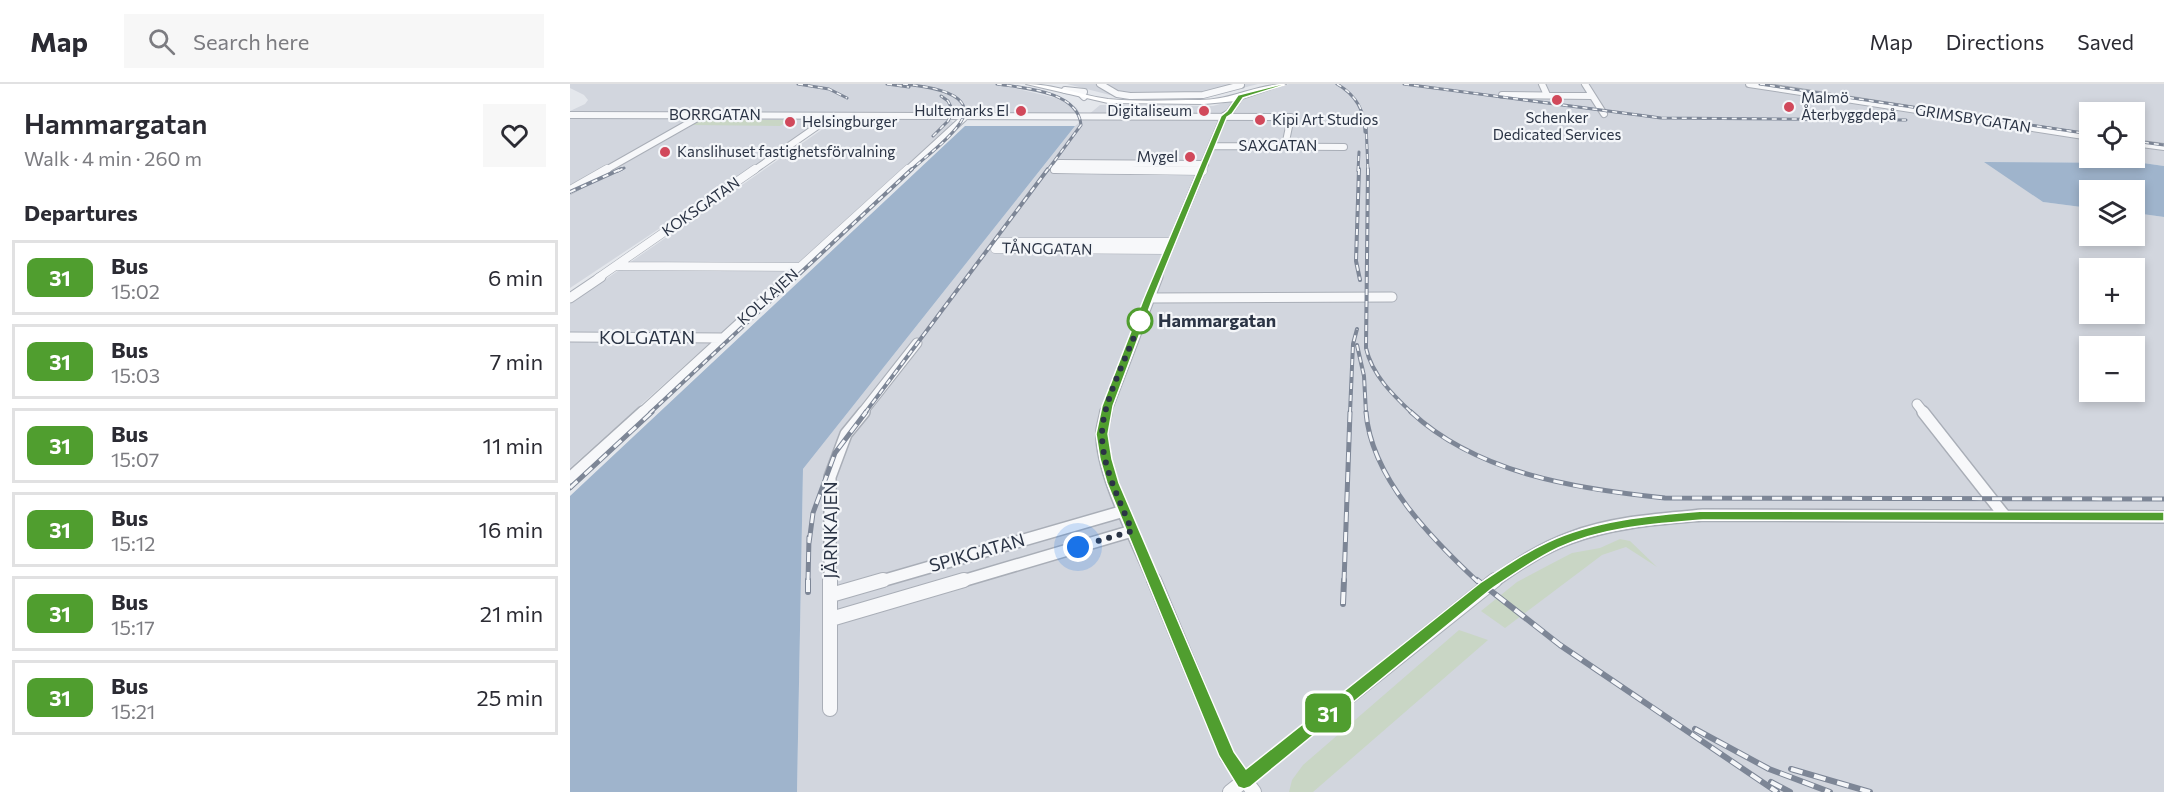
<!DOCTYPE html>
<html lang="en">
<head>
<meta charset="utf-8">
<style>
	:root { --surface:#fff; --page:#f7f7f7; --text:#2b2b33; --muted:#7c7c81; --line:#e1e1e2 }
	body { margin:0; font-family:Commissioner,sans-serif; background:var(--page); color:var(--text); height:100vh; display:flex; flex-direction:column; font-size:22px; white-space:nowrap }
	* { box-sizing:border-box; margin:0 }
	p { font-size:20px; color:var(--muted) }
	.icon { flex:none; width:33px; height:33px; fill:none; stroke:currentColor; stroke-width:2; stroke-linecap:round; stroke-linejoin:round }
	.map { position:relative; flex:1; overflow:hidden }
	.drawer { display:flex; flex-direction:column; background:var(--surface); width:570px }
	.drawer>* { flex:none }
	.badge { padding:0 12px; border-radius:9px; font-size:21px; line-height:39px }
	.tools { position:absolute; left:1509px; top:18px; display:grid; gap:12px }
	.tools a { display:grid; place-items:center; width:66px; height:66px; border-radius:0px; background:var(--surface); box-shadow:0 3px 9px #0003; font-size:30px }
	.you { position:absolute; width:30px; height:30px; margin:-15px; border:4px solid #fff; border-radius:50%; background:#1a73e8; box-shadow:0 0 0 9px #1a73e833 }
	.map>.badge { position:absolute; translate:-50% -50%; box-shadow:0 0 0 3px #fff }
	h2 { padding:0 24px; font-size:22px; line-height:54px }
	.round { display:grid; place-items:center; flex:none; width:63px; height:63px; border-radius:0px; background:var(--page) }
	.head { display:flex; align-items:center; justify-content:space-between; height:102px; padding:0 24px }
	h1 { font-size:28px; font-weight:600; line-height:45px }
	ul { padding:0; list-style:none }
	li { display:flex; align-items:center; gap:18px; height:75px; margin:0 12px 9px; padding:0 12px; border:3px solid var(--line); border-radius:0px }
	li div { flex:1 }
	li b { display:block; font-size:22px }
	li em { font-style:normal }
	li .badge { min-width:66px; font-weight:700; text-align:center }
	header { display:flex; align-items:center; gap:36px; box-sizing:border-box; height:84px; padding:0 30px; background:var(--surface); border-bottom:2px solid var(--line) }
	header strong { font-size:28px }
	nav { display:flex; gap:33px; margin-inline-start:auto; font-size:21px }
	.search { width:420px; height:54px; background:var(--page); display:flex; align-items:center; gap:15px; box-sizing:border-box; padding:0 21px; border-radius:0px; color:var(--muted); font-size:22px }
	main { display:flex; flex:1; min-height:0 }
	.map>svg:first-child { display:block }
	.built { fill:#d2d6de; fill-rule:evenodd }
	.green { fill:#c9d6c5 }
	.water { fill:#9fb4cc }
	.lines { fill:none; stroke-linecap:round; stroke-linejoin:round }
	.street-far4-casing { stroke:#a9aeb7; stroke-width:8 }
	.street-far3-casing { stroke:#a9aeb7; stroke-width:9 }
	.street-far2-casing { stroke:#a9aeb7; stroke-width:11 }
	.street-far1-casing { stroke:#a9aeb7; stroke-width:14 }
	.street-casing { stroke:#a9aeb7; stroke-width:16 }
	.secondary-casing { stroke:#a9aeb7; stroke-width:2 }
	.street-far4 { stroke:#f7f8fa; stroke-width:6 }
	.street-far3 { stroke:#f7f8fa; stroke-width:8 }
	.street-far2 { stroke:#f7f8fa; stroke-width:9 }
	.street-far1 { stroke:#f7f8fa; stroke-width:11 }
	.street { stroke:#f7f8fa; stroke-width:14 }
	.secondary { fill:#fff; fill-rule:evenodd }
	.rail-far3-casing { stroke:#7d8696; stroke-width:3 }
	.rail-far2-casing { stroke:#7d8696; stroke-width:4 }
	.rail-far1-casing { stroke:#7d8696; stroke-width:5 }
	.rail-casing { stroke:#7d8696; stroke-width:6 }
	.rail-far3 { stroke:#f4f6f9; stroke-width:1.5; stroke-dasharray:5; stroke-linecap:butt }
	.rail-far2 { stroke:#f4f6f9; stroke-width:2; stroke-dasharray:6; stroke-linecap:butt }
	.rail-far1 { stroke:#f4f6f9; stroke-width:3; stroke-dasharray:10; stroke-linecap:butt }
	.rail { stroke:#f4f6f9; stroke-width:4; stroke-dasharray:12; stroke-linecap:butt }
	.line { fill:#509e2f; stroke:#fff; stroke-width:1.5 }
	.walk { stroke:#2b3445; stroke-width:6; stroke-dasharray:0 10.8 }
	.poi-dot { fill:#d1495b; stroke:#f4f6f9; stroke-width:2 }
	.stop-dot { fill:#fff; stroke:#509e2f; stroke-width:3 }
	.labels { text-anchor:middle; stroke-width:4.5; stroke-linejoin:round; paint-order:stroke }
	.far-poi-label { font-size:15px; fill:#2b3445; stroke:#f4f6f9; text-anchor:start }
	.far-street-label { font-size:15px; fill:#2b3445; stroke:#f4f6f9 }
	.stop-label { font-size:18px; font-weight:bold; fill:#2b3445; stroke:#f4f6f9; text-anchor:start }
	.street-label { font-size:18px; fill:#2b3445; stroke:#f4f6f9 }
</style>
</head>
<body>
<header>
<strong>Map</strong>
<div class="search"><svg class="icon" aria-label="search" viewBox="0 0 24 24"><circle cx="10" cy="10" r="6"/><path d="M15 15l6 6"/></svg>Search here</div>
<nav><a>Map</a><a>Directions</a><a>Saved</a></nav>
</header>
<main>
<section class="drawer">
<div class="head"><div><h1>Hammargatan</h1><p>Walk · 4 min · 260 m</p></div><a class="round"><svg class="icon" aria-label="heart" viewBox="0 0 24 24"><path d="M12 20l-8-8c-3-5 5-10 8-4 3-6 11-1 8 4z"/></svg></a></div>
<h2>Departures</h2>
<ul>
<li><span class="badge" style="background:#509e2f;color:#fff">31</span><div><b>Bus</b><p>15:02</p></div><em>6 min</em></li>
<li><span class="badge" style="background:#509e2f;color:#fff">31</span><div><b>Bus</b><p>15:03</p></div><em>7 min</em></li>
<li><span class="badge" style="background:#509e2f;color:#fff">31</span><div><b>Bus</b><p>15:07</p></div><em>11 min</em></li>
<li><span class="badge" style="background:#509e2f;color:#fff">31</span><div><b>Bus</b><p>15:12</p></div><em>16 min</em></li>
<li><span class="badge" style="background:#509e2f;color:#fff">31</span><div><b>Bus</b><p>15:17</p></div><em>21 min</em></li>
<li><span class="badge" style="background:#509e2f;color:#fff">31</span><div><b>Bus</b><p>15:21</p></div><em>25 min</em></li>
</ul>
</section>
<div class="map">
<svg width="1594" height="708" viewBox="0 0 1594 708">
	<rect width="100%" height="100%" fill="#e4e7ec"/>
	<path class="built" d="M0,0h427l67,16 13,8 4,8 -511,-1v-4l15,-7 3,-4 -4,-5 -14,-7z
		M497,0h191l-51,13 -33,1 -64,-3z
		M719,0h875v82l-21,-3 -157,-1 57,40 46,6 1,28h44l1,-23 29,4v575h-1367l6,-323 272,-343 25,-21 113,1zM1520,28h44v46h-44zM1520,184h44v46h-44zM1520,262h44v46h-44z
		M0,33l118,1 1,3 -119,64z
		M143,34h103l2,5 -248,165v-94l130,-73z
		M276,34h102l7,6 -385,344v-164l260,-180z"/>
	<path class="green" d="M129,35l91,1 -10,6 -92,-1z
		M1050,455l10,2 27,26 -31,-20 -24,8 -97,73 -24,-17 36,-29 32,-17 23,-12 28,-5z
		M889,546l29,10 -175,152h-24l3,-12 11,-15z"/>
	<path class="water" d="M395,42h110l-272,343 -6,323h-227v-296z
		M1414,78l159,1 21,3v51l-29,-4 -1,-23h-44l-1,18 -46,-6z"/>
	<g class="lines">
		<g class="street-far4-casing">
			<path id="street-far4" d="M530,0l17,10 13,2 73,-1 38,-10
				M972,0l5,11
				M1015,0l19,30
				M1179,0l341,53
				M495,6l19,2 -2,3 2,2
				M932,11l90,1
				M0,31l721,2 -6,29
				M1564,59l30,4
				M642,62l132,1
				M34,87l97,-55
				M183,87l79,-55
				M336,87l60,-55
				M589,87l-105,-1 5,-7 146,1
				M631,87l23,-55 5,-3 11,-16"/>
		</g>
		<g class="street-far3-casing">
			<path id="street-far3" d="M485,85l148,2
				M0,106l37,-21
				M598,166l-173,-1 5,-7h172
				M48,182l184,1
				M28,194l157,-109
				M218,194l120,-109
				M587,194l45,-109"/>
		</g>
		<g class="street-far2-casing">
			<path id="street-far2" d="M0,214l31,-21
				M579,214l243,-1
				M0,253l153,1
				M1347,320l7,9
				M71,329l149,-136
				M292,329l55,-70
				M536,329l52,-136"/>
		</g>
		<g class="street-far1-casing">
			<path id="street-far1" d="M536,328c-1,7 -4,15 -4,22 0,42 36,108 52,148
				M1353,328l81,103
				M0,394l73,-66
				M260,498v-105l16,-43 18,-22
				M308,498l246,-71
				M389,498l173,-51
				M923,498c24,-17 49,-34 77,-44 42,-16 88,-19 133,-23l461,2"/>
		</g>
		<g class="street-casing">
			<path id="street" d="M260,496v129
				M584,496l73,176 27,36
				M261,511l52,-15
				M261,535l133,-39
				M660,708l265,-212"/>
		</g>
		<g class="secondary-casing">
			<path id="secondary" d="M456,0c28,0 54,11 82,15 30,3 62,1 92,1 31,0 57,-16 86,-16l-50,17 -32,3 -96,-1z"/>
		</g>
		<use href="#street-far4" class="street-far4"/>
		<use href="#street-far3" class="street-far3"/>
		<use href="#street-far2" class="street-far2"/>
		<use href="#street-far1" class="street-far1"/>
		<use href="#street" class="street"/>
		<use href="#secondary" class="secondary"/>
		<g class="rail-far3-casing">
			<path id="rail-far3" d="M228,0l31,5 18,9
				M317,0l22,3
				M333,0c20,2 81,8 55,42 -13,17 -33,31 -48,45
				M427,0c27,4 81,7 84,41l-34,46
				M767,0c19,11 28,26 28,48
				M834,0l257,34 245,2
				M1190,0l330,50
				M796,40l2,47
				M363,52l15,-15 5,-10 -5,-10 -7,-5
				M1564,57l30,4
				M48,87l6,-3
				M788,87l1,-19"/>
		</g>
		<g class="rail-far2-casing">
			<path id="rail-far2" d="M789,85l-3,92 4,19
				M798,85l-2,179c6,27 27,47 46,65
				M0,108l51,-23
				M787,261l7,31 2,37
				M80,329l262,-244
				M295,329l183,-244
				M780,329l3,-69 4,-15"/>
		</g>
		<g class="rail-far1-casing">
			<path id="rail-far1" d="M796,328c5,66 66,127 112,170
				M841,328c67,62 166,77 254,86l499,1
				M0,404l82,-76
				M239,459l4,-30 22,-60 31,-41
				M238,498l1,-45
				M774,498l6,-170"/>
		</g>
		<g class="rail-casing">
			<path id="rail" d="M907,496l83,65 217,147
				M238,508v-12
				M773,520l1,-24
				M1125,645l74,40 61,23
				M1221,685l79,23
				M1201,698l19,10"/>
		</g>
		<use href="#rail-far3" class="rail-far3"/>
		<use href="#rail-far2" class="rail-far2"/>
		<use href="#rail-far1" class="rail-far1"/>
		<use href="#rail" class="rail"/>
	</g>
	<path class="line" d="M712,0l2,1 -41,13 -11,16 -5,3 -74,181 -40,108 -5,28 4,25 7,24 115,269 12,17 234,-186c22,-15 44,-30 68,-41 47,-22 104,-27 155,-31l461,1v9l-461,-1c-48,4 -101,7 -145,28 -25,12 -46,27 -68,42l-240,197 -6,2 -6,-2 -19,-31 -112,-273 -7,-24 -4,-25 6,-28 42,-108 77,-182 6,-5 11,-16z"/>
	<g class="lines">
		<path class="walk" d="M508,463l54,-16c-12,-30 -30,-64 -30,-97 0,-32 28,-83 38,-113"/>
	</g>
	<g class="poi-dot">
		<circle cx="987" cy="16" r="6"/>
		<circle cx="1219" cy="23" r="6"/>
		<circle cx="451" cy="27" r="6"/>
		<circle cx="634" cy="27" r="6"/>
		<circle cx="690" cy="36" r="6"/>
		<circle cx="220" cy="38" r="6"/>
		<circle cx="95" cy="68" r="6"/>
		<circle cx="620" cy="73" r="6"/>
	</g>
	<circle class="stop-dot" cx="570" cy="237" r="12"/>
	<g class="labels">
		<g class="far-poi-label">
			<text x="1231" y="19">Malmö<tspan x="1231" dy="17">Återbyggdepå</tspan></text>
			<text x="439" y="32" text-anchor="end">Hultemarks El</text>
			<text x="622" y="32" text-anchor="end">Digitaliseum</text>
			<text x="987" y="39" text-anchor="middle">Schenker<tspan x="987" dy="17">Dedicated Services</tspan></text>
			<text x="702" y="41">Kipi Art Studios</text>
			<text x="232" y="43">Helsingburger</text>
			<text x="107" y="73">Kanslihuset fastighetsförvalning</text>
			<text x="608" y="78" text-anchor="end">Mygel</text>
		</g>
		<g class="far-street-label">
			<text x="145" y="36">BORRGATAN</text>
			<text transform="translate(1403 35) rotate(9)" y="5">GRIMSBYGATAN</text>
			<text x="708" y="67">SAXGATAN</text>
			<text transform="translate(131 123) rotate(-35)" y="5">KOKSGATAN</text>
			<text transform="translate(477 165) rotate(1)" y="5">TÅNGGATAN</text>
			<text transform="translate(198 213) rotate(-42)" y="5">KOLKAJEN</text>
		</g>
		<g class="stop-label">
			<text x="588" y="243">Hammargatan</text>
		</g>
		<g class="street-label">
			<text x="77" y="260">KOLGATAN</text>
			<text transform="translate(261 446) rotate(-90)" y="6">JÄRNKAJEN</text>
			<text transform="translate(407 469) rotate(-16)" y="6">SPIKGATAN</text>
		</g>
	</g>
</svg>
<div class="tools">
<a><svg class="icon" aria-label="locate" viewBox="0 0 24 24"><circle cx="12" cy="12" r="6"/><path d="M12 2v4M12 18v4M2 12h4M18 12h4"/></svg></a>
<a><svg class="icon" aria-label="layers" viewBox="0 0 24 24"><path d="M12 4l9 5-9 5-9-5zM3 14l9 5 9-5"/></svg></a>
<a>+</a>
<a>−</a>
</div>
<div class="you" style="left:508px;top:463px"></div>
<b class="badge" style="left:758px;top:629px;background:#509e2f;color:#fff">31</b>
</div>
</main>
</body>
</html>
